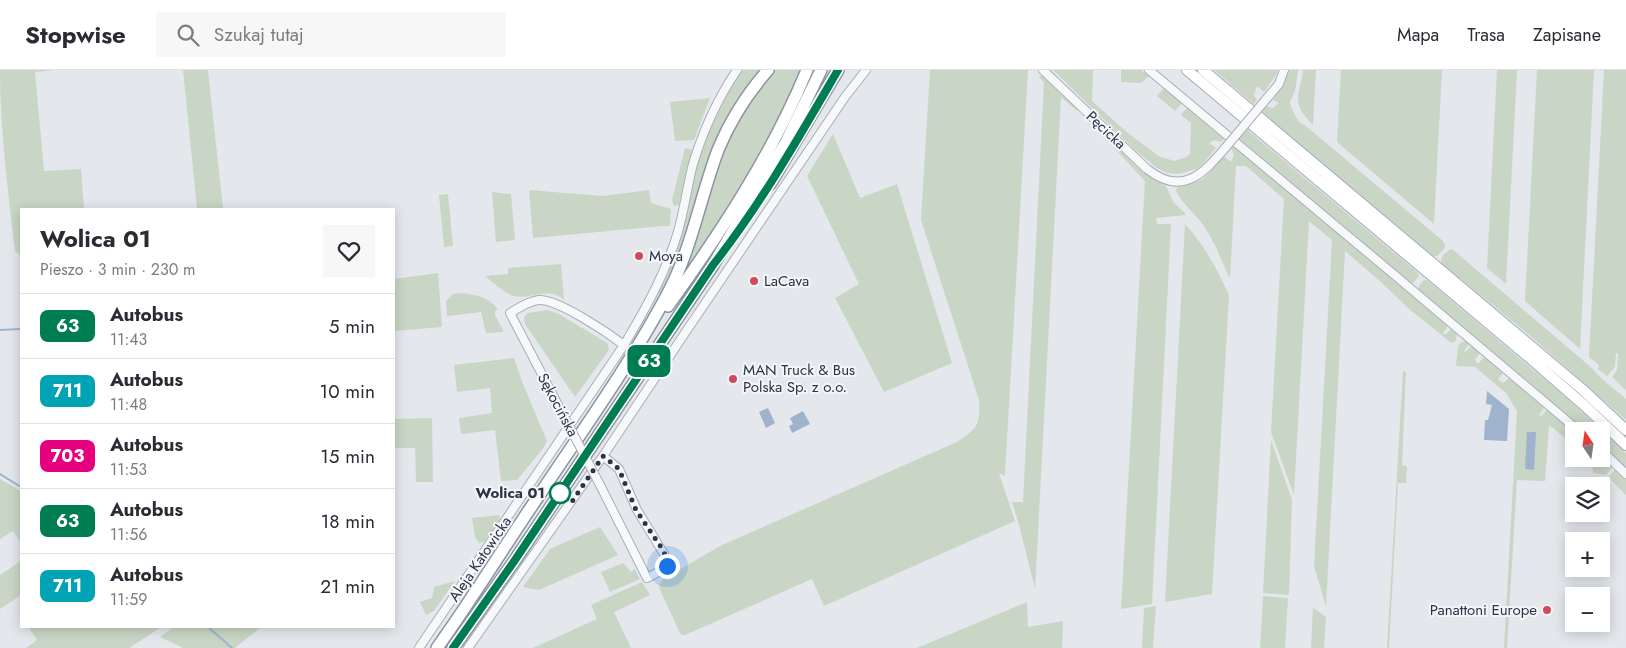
<!DOCTYPE html>
<html lang="pl">
<head>
<meta charset="utf-8">
<style>
	:root { --surface:#fff; --page:#f7f7f7; --text:#2b2b33; --muted:#7c7c81; --line:#e1e1e2 }
	body { margin:0; font-family:Jost,sans-serif; background:var(--page); color:var(--text); height:100vh; display:flex; flex-direction:column; font-size:19px; white-space:nowrap }
	* { box-sizing:border-box; margin:0 }
	p { font-size:16px; color:var(--muted) }
	.icon { flex:none; width:28px; height:28px; fill:none; stroke:currentColor; stroke-width:2; stroke-linecap:round; stroke-linejoin:round }
	.map { position:relative; flex:1; overflow:hidden }
	.side { position:absolute; left:20px; top:138px; width:375px; height:420px; display:flex; flex-direction:column; background:var(--surface); border-radius:0px; box-shadow:0 2px 12px #0003 }
	.side>* { flex:none }
	.badge { padding:0 10px; border-radius:8px; font-size:18px; line-height:32px }
	.needle { width:32px; rotate:347deg }
	.tools { position:absolute; left:1565px; top:352px; display:grid; gap:10px }
	.tools a { display:grid; place-items:center; width:45px; height:45px; border-radius:0px; background:var(--surface); box-shadow:0 2px 12px #0003; font-size:25px }
	.you { position:absolute; width:25px; height:25px; margin:-12px; border:4px solid #fff; border-radius:50%; background:#1a73e8; box-shadow:0 0 0 8px #1a73e833 }
	.map>.badge { position:absolute; translate:-50% -50%; box-shadow:0 0 0 2px #fff }
	.round { display:grid; place-items:center; flex:none; width:52px; height:52px; border-radius:0px; background:var(--page) }
	.headline { display:flex; align-items:center; justify-content:space-between; height:85px; padding:0 20px }
	h1 { font-size:24px; font-weight:700; line-height:38px }
	ul { padding:0; list-style:none }
	li { display:flex; align-items:center; gap:15px; height:65px; padding:0 20px; border-top:1px solid var(--line) }
	li div { flex:1 }
	li b { display:block; font-size:19px }
	li em { font-style:normal }
	li .badge { min-width:55px; font-weight:700; text-align:center }
	header { display:flex; align-items:center; gap:30px; box-sizing:border-box; height:70px; padding:0 25px; background:var(--surface); border-bottom:1px solid var(--line) }
	header strong { font-size:24px }
	nav { display:flex; gap:28px; margin-inline-start:auto; font-size:18px }
	.search { width:350px; height:45px; background:var(--page); display:flex; align-items:center; gap:12px; box-sizing:border-box; padding:0 18px; border-radius:0px; color:var(--muted); font-size:19px }
	.map>svg:first-child { display:block }
	.green { fill:#c9d6c5 }
	.water { fill:#9fb4cc }
	.lines { fill:none; stroke-linecap:round; stroke-linejoin:round }
	.stream { stroke:#9fb4cc; stroke-width:2 }
	.tertiary-casing { stroke:#a9aeb7; stroke-width:10 }
	.primary-casing { stroke:#a3abb8; stroke-width:12 }
	.motorway-casing { stroke:#8b94a3; stroke-width:14 }
	.tertiary { stroke:#f7f8fa; stroke-width:8 }
	.primary { stroke:#fff; stroke-width:10 }
	.motorway { stroke:#fff; stroke-width:11 }
	.tertiary-bridge-casing { stroke:#a9aeb7; stroke-width:10; stroke-linecap:butt }
	.tertiary-bridge { stroke:#f7f8fa; stroke-width:8 }
	.line-casing { stroke:#fff; stroke-width:11 }
	.line { stroke:#007c52; stroke-width:8 }
	.walk { stroke:#2b3445; stroke-width:5; stroke-dasharray:0 9 }
	.poi-dot { fill:#d1495b; stroke:#f4f6f9; stroke-width:2 }
	.stop-dot { fill:#fff; stroke:#007c52; stroke-width:2.5 }
	.labels { text-anchor:middle; stroke-width:4; stroke-linejoin:round; paint-order:stroke }
	.street-label { font-size:15px; fill:#2b3445; stroke:#f4f6f9 }
	.poi-label { font-size:15px; fill:#2b3445; stroke:#f4f6f9; text-anchor:start }
	.stop-label { font-size:15px; font-weight:bold; fill:#2b3445; stroke:#f4f6f9; text-anchor:end }
</style>
</head>
<body>
<header>
<strong>Stopwise</strong>
<div class="search"><svg class="icon" aria-label="search" viewBox="0 0 24 24"><circle cx="10" cy="10" r="6"/><path d="M15 15l6 6"/></svg>Szukaj tutaj</div>
<nav><a>Mapa</a><a>Trasa</a><a>Zapisane</a></nav>
</header>
<div class="map">
<svg width="1626" height="578" viewBox="0 0 1626 578">
	<rect width="100%" height="100%" fill="#e4e7ec"/>
	<path class="green" d="M0,0h55l-20,2 9,99 37,-2 3,40h-63v47l-6,-5c-7,-60 -15,-121 -15,-181z
		M183,0h25l15,139h-26z
		M741,0h18l-23,30 -22,43 -39,119 -15,32 -4,-3c10,-31 21,-63 31,-95 14,-44 28,-87 54,-126z
		M774,0h27c-25,59 -59,115 -94,168 -7,10 -15,27 -24,34 9,-21 16,-43 23,-65 6,-21 11,-43 20,-63 12,-27 29,-52 48,-74z
		M930,0h98l-23,406 -6,-3 16,48 -191,85 -12,-27 -127,56h-4l-21,-45 -1,-5 3,-5 58,-34 237,-104c21,-15 23,-16 22,-42l-58,-180z
		M1053,0h40l-1,31 36,32 32,24 15,4 11,-4 4,-3 1,-31 -10,-8 6,-7 37,31 -3,3 -7,-2 -5,3 7,5 -14,17 -6,4 -17,5 -12,-1 -10,-5 -22,-18z
		M1121,0h20l8,6 -8,7 -20,-1z
		M1214,0h64l-2,5 -12,17 -7,-6 -3,9 3,5 -3,4z
		M1289,0h9l-3,21 -5,11 1,5 7,14 9,6 136,114 2,4 -1,4 -7,7h-4l-172,-145 4,-5 8,2 6,-5 -6,-3 12,-18z
		M1303,0h13l-3,55c-22,-21 -14,-28 -10,-55z
		M1341,0h101l-8,154 -97,-82z
		M1497,0h20l-11,214 -19,-16z
		M1537,0h57l-14,279 -55,-48z
		M1604,0h22v320l-14,-13 5,-7 1,-17h-2l-1,14 -8,9 -9,-7 1,-4 -10,-8z
		M1042,5l37,33 -2,3 -16,-14 -26,492 -16,-64 -7,-23h11l21,-420 -5,-5z
		M1164,18l18,15 -7,8 -18,-15z
		M710,28l-16,42 -19,1 -5,-39z
		M1246,59l171,143 2,4 -6,7 -3,1 -172,-146z
		M1102,61l43,43 21,12 8,17 11,10v2l-29,3 1,6h14l-19,380 -31,5 24,-428 -45,-48z
		M833,64l27,64 37,-14 55,179 -68,29 -49,-94 24,-14 -52,-108z
		M1233,75l215,181 -5,7 2,2 6,-6 6,5 -1,6 -4,3 -2,-1 -42,-34 -28,-27 -35,-30 -19,355 -12,-40 18,-326 -23,-19 -15,274 -23,-63 13,-233 -38,-33h-10l-6,113c-9,-19 -16,-40 -29,-57 -8,-10 -19,-19 -25,-31l1,-4 26,-8 21,-23 7,6 3,-7 -3,-7z
		M685,78l8,2 -5,15 -9,40 -5,1 -2,-6z
		M529,120l74,6 46,-6 2,13 20,6 -1,17h-7l-130,12z
		M492,122l19,2 4,46 -19,2z
		M448,124l5,52 -9,1 -5,-52z
		M1185,154c20,22 32,45 44,71l-17,299 -47,8z
		M1452,179l141,120c9,12 22,20 33,30v21l-98,-86 -87,-71c-1,-6 5,-12 11,-14z
		M561,194l3,36c-14,-14 -34,0 -50,-4 -8,-2 -22,-14 -29,-20l23,-2v-6z
		M438,203l4,54 -48,4v-52z
		M1424,210h3l142,120 57,53v16l-25,-23v-15h-17l-166,-141 1,-4z
		M461,223c15,2 26,3 37,16l-3,2v4l9,17 -18,1 -5,-21 -34,4 -1,-15 7,-7z
		M547,240l12,4 48,29 2,7 -34,47 -50,-73 -1,-7 4,-4z
		M1466,271l3,3 -5,7 1,1 6,-6 9,7 -5,7 3,4 6,-7 19,16 -5,6 5,4 6,-5 35,30 -5,7 2,1 6,-6 27,23v12l-25,-20 -4,56 -28,-1 -10,168h-3l13,-237 -11,-18 -31,-26 -19,-1 2,-20 4,-4z
		M514,288l9,26 24,57 -3,6 -27,33 -16,1 -6,-51 -34,4 -2,-16 33,-5 -2,-25 -33,4 -3,-27z
		M1403,301l3,1 -4,93 5,1 -1,17h-8l-9,165h-2z
		M432,348l1,64h-17l-1,-34h-21v-29z
		M1271,370l21,60 -3,95 -26,-2z
		M1601,387l12,10 -7,8 -13,-2 -1,-11 3,-3h6z
		M1616,399l10,10v16l-18,-18z
		M0,409l21,12v52l-8,-12 -13,8z
		M499,445l1,4 -16,23 -5,1 -4,-6 -3,-19z
		M600,457l18,28 -79,35 -16,-3 27,-38z
		M21,491v34l-21,14v-34z
		M623,493l8,9 4,-3 5,10 -30,13 -9,-20z
		M455,511l-21,30 -8,4 -6,-13 12,-4 2,-11z
		M642,512l8,13 -36,17 17,36h-98l64,-29 -6,-14z
		M1263,526l25,2 -3,50h-25z
		M1027,532l1,25 35,-6 -1,27h-145z
		M1156,536l-3,42h-11l2,-40z
		M1313,538l13,9 -2,31h-13z
		M28,556h135l-34,22h-103l11,-8z
		M175,556h87l-27,22h-52l-23,-11z"/>
	<path class="water" d="M1487,321l22,18 -2,32 -23,-1 1,-20h3l4,-15 -6,-1z
		M768,338l7,15 -9,5 -7,-16z
		M803,341l7,13 -18,9 -3,-7 4,-2 -3,-6z
		M1527,362h9l-2,38 -9,-1z"/>
	<g class="lines">
		<path class="stream" d="M0,260l21,-1
			M0,404l21,13
			M207,556l25,22"/>
		<g class="tertiary-casing">
			<path id="tertiary" d="M1043,0l104,99c35,28 56,5 79,-22
				M1149,0l242,202 188,159
				M1268,27l11,-13 5,-14
				M559,337l-49,-94c9,-5 18,-12 29,-13 19,-1 69,33 85,45
				M1601,380l25,24
				M599,413l48,95 19,-10 1,-9 -30,-49 -18,-41 -16,-13
				M419,578l205,-303c21,-35 41,-71 53,-110 7,-23 10,-48 16,-71 10,-33 25,-66 44,-94
				M468,578l135,-192 84,-126 158,-233 21,-27"/>
		</g>
		<g class="primary-casing">
			<path id="primary" d="M1187,0l343,288 55,48 41,39
				M1203,0l380,320 43,40"/>
		</g>
		<g class="motorway-casing">
			<path id="motorway" d="M770,114l68,-114
				M668,236c53,-74 104,-151 139,-236
				M437,578c36,-50 68,-103 103,-154 44,-66 91,-131 128,-201 24,-45 32,-95 50,-143 12,-29 29,-56 50,-80
				M453,578l62,-88 198,-295 73,-123 35,-72"/>
		</g>
		<use href="#tertiary" class="tertiary"/>
		<use href="#primary" class="primary"/>
		<use href="#motorway" class="motorway"/>
		<g class="tertiary-bridge-casing">
			<path id="tertiary-bridge" d="M1226,77l42,-50
				M559,337l40,76"/>
		</g>
		<use href="#tertiary-bridge" class="tertiary-bridge"/>
	</g>
	<g class="lines">
		<g class="line-casing">
			<path id="line" d="M453,578l62,-88 198,-295c48,-61 86,-128 125,-195"/>
		</g>
		<use href="#line" class="line"/>
		<path class="walk" d="M560,423l11,10 32,-47 16,13 17,41 27,40 4,10v6"/>
	</g>
	<g class="poi-dot">
		<circle cx="639" cy="186" r="5"/>
		<circle cx="754" cy="211" r="5"/>
		<circle cx="733" cy="309" r="5"/>
		<circle cx="1547" cy="540" r="5"/>
	</g>
	<circle class="stop-dot" cx="560" cy="423" r="10"/>
	<g class="labels">
		<g class="street-label">
			<text transform="translate(1106 60) rotate(43)" y="5">Pęcicka</text>
			<text transform="translate(558 335) rotate(62)" y="5">Sękocińska</text>
			<text transform="translate(480 489) rotate(-56)" y="5">Aleja Katowicka</text>
		</g>
		<g class="poi-label">
			<text x="649" y="191">Moya</text>
			<text x="764" y="216">LaCava</text>
			<text x="743" y="305">MAN Truck &amp; Bus<tspan x="743" dy="17">Polska Sp. z o.o.</tspan></text>
			<text x="1537" y="545" text-anchor="end">Panattoni Europe</text>
		</g>
		<g class="stop-label">
			<text x="545" y="428">Wolica 01</text>
		</g>
	</g>
</svg>
<div class="tools">
<a><svg class="needle" viewBox="-14 -14 28 28"><path d="M0-13l5 13h-10z" fill="#e53935"/><path d="M0 13l5-13h-10z" fill="#7c7c81"/></svg></a>
<a><svg class="icon" aria-label="layers" viewBox="0 0 24 24"><path d="M12 4l9 5-9 5-9-5zM3 14l9 5 9-5"/></svg></a>
<a>+</a>
<a>−</a>
</div>
<div class="you" style="left:667px;top:496px"></div>
<b class="badge" style="left:649px;top:291px;background:#007c52;color:#fff">63</b>
<section class="side">
<div class="headline"><div><h1>Wolica 01</h1><p>Pieszo · 3 min · 230 m</p></div><a class="round"><svg class="icon" aria-label="heart" viewBox="0 0 24 24"><path d="M12 20l-8-8c-3-5 5-10 8-4 3-6 11-1 8 4z"/></svg></a></div>
<ul>
<li><span class="badge" style="background:#007c52;color:#fff">63</span><div><b>Autobus</b><p>11:43</p></div><em>5 min</em></li>
<li><span class="badge" style="background:#00a3b4;color:#fff">711</span><div><b>Autobus</b><p>11:48</p></div><em>10 min</em></li>
<li><span class="badge" style="background:#e6007e;color:#fff">703</span><div><b>Autobus</b><p>11:53</p></div><em>15 min</em></li>
<li><span class="badge" style="background:#007c52;color:#fff">63</span><div><b>Autobus</b><p>11:56</p></div><em>18 min</em></li>
<li><span class="badge" style="background:#00a3b4;color:#fff">711</span><div><b>Autobus</b><p>11:59</p></div><em>21 min</em></li>
</ul>
</section>
</div>
</body>
</html>
